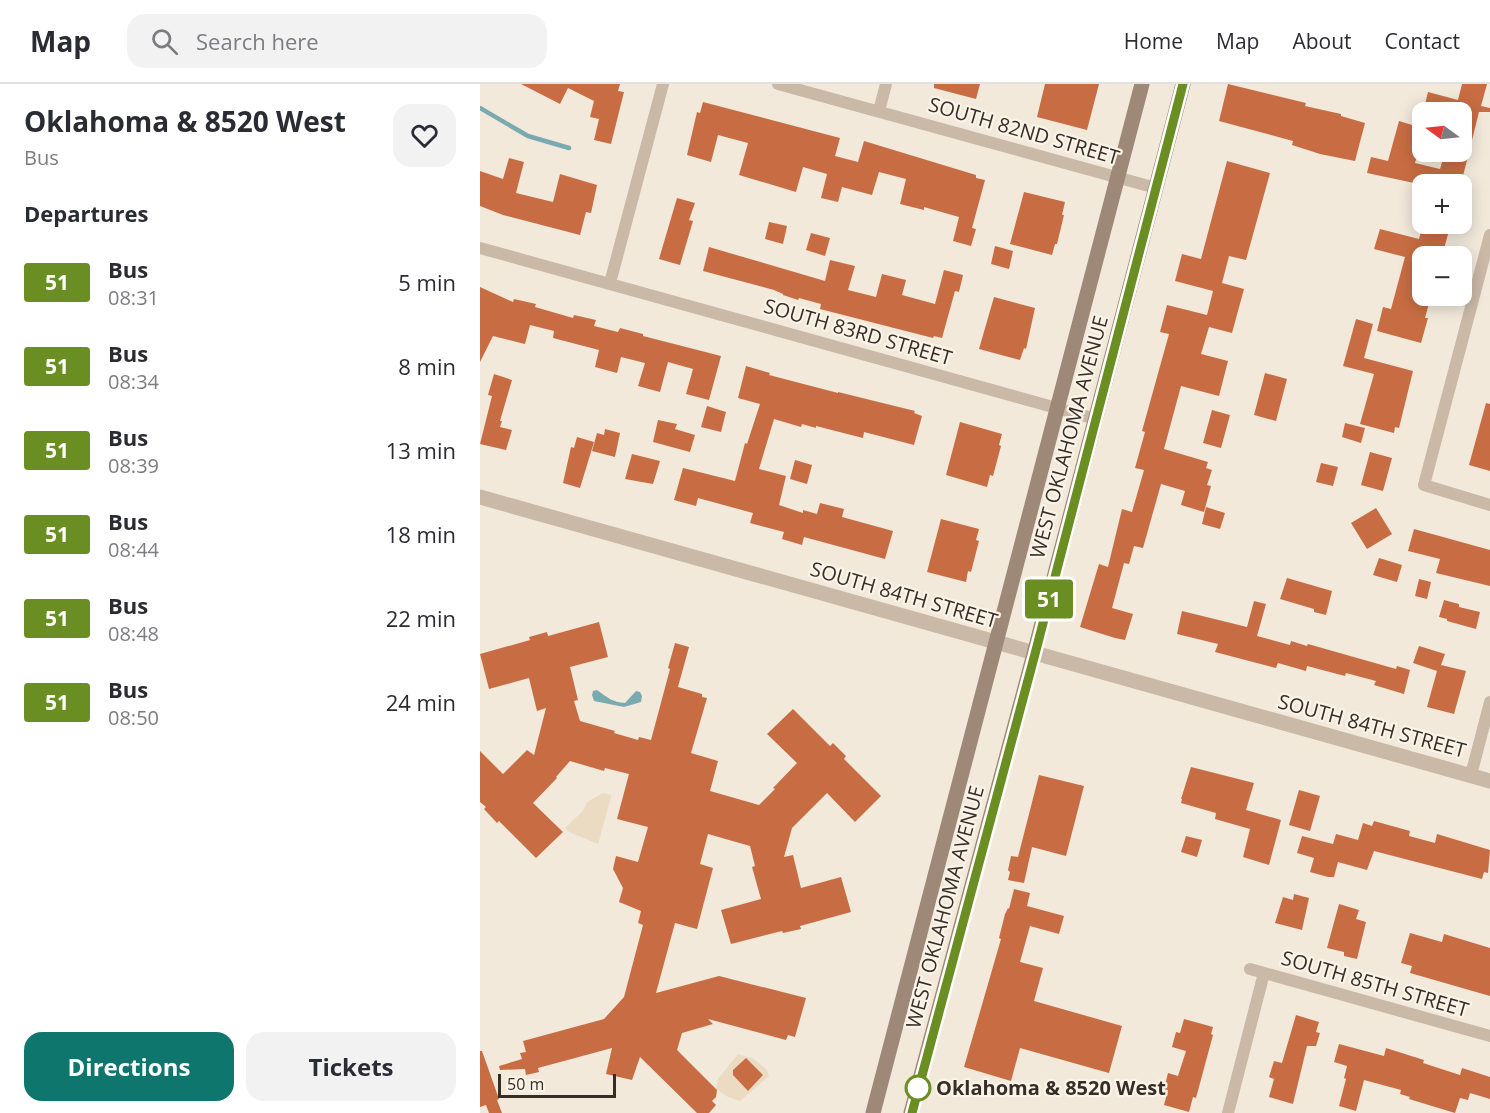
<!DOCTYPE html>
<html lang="en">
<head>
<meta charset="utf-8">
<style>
	:root { --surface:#fff; --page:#f2f2f3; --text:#2b2b33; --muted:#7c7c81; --line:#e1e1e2; --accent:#0f766e }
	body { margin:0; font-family:"Open Sans",sans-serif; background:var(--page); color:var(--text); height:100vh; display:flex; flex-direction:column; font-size:22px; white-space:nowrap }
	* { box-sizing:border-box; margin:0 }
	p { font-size:20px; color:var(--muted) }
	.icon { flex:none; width:33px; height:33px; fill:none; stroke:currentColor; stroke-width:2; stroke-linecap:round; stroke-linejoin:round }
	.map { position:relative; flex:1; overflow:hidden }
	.sheet { display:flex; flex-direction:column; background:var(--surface); width:480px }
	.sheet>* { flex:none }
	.badge { padding:0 12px; border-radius:4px; font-size:21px; line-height:39px }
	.needle { width:39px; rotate:285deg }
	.tools { position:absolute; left:932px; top:18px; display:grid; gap:12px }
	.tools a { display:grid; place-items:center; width:60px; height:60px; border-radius:12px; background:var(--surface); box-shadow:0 3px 15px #0003; font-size:30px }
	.scale { position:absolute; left:18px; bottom:15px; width:118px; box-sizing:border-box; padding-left:6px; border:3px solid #372d27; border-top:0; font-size:16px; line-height:21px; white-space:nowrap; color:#372d27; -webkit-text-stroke:4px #faf3e7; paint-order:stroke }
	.map>.badge { position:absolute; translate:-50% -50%; box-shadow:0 0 0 3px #fff }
	h2 { padding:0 24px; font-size:22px; line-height:54px }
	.round { display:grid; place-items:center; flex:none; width:63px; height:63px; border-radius:18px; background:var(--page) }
	.overview { display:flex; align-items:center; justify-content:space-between; height:102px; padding:0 24px }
	h1 { font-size:28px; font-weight:700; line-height:45px }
	.cta { display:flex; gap:12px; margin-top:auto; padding:12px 24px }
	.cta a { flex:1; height:69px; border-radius:18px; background:var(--accent); color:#fff; font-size:24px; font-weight:700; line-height:69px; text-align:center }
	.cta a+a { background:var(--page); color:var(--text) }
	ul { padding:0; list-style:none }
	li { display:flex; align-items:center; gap:18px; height:84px; padding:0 24px }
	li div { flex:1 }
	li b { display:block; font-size:22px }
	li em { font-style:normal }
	li .badge { min-width:66px; font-weight:700; text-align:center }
	header { display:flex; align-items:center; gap:36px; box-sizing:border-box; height:84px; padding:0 30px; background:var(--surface); border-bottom:2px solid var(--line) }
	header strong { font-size:28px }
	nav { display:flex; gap:33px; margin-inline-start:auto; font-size:21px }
	.search { width:420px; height:54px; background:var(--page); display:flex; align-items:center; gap:15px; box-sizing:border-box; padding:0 21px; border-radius:18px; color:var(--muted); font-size:22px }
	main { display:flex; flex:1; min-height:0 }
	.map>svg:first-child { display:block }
	.plaza { fill:#eadbc2 }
	.water { fill:#79aab0 }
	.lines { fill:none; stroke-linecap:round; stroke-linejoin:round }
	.stream { stroke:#79aab0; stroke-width:4.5 }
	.building { fill:#c86d43 }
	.minor { stroke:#cab9a7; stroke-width:12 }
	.tertiary { stroke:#cab9a7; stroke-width:15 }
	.secondary { stroke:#9e8878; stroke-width:15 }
	.line-casing { stroke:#fff; stroke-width:14 }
	.line { stroke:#6b8e23; stroke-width:9 }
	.stop-dot { fill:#fff; stroke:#6b8e23; stroke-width:3 }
	.labels { text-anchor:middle; stroke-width:4.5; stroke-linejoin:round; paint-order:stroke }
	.street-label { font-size:20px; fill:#372d27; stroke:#faf3e7 }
	.stop-label { font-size:20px; font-weight:bold; fill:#372d27; stroke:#faf3e7; text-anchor:start }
</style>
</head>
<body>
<header>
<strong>Map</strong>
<div class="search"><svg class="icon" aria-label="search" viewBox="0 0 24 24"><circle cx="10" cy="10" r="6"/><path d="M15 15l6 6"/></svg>Search here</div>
<nav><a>Home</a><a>Map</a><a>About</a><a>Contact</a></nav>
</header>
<main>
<section class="sheet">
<div class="overview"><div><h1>Oklahoma &amp; 8520 West</h1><p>Bus</p></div><a class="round"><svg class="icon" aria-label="heart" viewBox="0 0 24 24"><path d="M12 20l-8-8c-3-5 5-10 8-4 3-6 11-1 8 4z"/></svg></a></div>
<h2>Departures</h2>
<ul>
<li><span class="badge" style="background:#6b8e23;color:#fff">51</span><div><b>Bus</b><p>08:31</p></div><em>5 min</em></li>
<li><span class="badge" style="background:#6b8e23;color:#fff">51</span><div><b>Bus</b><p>08:34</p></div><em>8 min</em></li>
<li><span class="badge" style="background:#6b8e23;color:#fff">51</span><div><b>Bus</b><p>08:39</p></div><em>13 min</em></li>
<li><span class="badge" style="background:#6b8e23;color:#fff">51</span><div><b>Bus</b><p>08:44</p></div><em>18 min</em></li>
<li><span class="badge" style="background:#6b8e23;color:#fff">51</span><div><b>Bus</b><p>08:48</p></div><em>22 min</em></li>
<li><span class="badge" style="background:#6b8e23;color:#fff">51</span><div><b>Bus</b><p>08:50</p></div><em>24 min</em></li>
</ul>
<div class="cta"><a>Directions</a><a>Tickets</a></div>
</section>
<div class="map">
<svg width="1010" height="1029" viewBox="0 0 1010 1029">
	<rect width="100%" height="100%" fill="#f2e9db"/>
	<path class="plaza" d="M123,709l8,2v2l-13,47 -29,-12 -4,-4 18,-17 4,-9z
		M258,970l16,5 13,11 2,6 -29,25 -12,-4 -12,-8 2,-10z"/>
	<path class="water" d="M117,606c11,8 15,12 28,13l11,-12 4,1 2,4 -1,6 -17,5 -30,-6 -2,-6 1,-4z"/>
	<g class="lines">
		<path class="stream" d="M0,24l48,28 41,12"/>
	</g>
	<path class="building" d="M41,0h99l-2,7 6,1 -13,52 -17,-4 5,-21 -9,-2 4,-16 -26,-13 -8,16z
		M454,0h46l-4,15 -42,-11z
		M565,0h54l-12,46 -50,-13z
		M748,0l78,19 -1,3 36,8v2l24,7 -10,38 -35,-7 -28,-9 1,-4 -74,-20z
		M982,0h25l-6,22 9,2v4h-11l-18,72h-42l-52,-11 4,-16 17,4 11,-40 23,7v11l-7,24 25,6 5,-17h16v-40l-36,-8 3,-12 30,8z
		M223,18l137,36 -5,18 23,6 6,-21 112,34v3l9,2 -13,48 4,1 -5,17 -18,-5 6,-24 -35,-10v3l-24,-6 6,-25 -27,-7 -7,23 -30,-8 -4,15 -17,-4 6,-24 -24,-7 -7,25 -57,-17 9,-32 -30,-8 -7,27 -24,-7 10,-43 3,1z
		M29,74l15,4 -8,31 37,9 7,-28 37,11 -6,28 -5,-1 -6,23 -77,-20 -23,-9v-35l23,8z
		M747,77l43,12 -24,87 -17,-4 -7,27 22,6 -12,44 -23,-6 -8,27 27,7 -9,35 -38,-10 -17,63 44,13 -2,6 6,2 -5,15 4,1 -7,26 -23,-7 4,-14 -24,-7 -18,64 -9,-2 -5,18 -5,-1 -12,45 21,6 -8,26 -10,-2 -35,-11 19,-63 9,3 14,-58 10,3 12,-42 -9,-2 10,-36 -3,-1 27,-97 -9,-2 7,-27 40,10 6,-24 -38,-10 7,-27 19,5z
		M544,108l41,10 -3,13h2l-7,29h-2l-3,11 -42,-11z
		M197,114l18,5 -6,17 4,1 -13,44 -21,-6z
		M289,138l18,4 -4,18 -18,-5z
		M943,140h12l15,3 -8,29h-20v40h9l-6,22h3l-7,25 -44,-12 6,-24 8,2 14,-52 -31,-8 6,-20 39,10z
		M331,149l19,5 -5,18 -19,-6z
		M515,162l18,5 -4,18 -18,-5z
		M229,163l116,34 5,-21 25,6 -7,24 28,7 6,-23 24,6 -4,15 33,9 9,-34 19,5 -4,17 -4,-1 -13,47 -8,-2 -1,2 -113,-29 1,-5 -22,-6 -1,2 -15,-5v-1l-9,-4 -71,-19z
		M0,203l33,15 1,-3 22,5 -1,3 38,11 1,-3 22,5 -2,6 24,6 2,-4 23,6v2l78,20 -12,44 -23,-6 7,-25 -25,-7 -8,30 -22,-6 7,-23 -24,-6 -4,16 -22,-6 4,-17 -46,-12 1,-7 -24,-6 -5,19 -32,-8 -13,26z
		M514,213l41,11 -9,41 -2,-1 -4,12 -41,-11z
		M876,235l17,5 -9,34 49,13 -14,57 -4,-1 -1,6 -34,-9 14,-50 -31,-8z
		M266,282l24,7 -1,2 69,18v-1l77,19 -1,2 8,3 -8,29 -50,-13 -1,6 -47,-12v2l-14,-4 -1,3 -27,-8 -15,50 27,7 -7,29 24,8v-3l14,4 3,-11 24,6 -2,8 51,14 -8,28 -81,-22 -2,8 -20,-6 2,-7 -34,-9 3,-10 -55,-15 -2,8 -22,-6 9,-32 52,13 10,-38 2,1 13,-40 -22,-6z
		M785,289l22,6 -11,42 -22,-6z
		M14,290l18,6 -12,41h2l-2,6 12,3 -6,20 -26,-6 12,-48 -4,-1z
		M1006,319l4,1v67l-21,-6z
		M227,322l19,6 -5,20 -20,-5z
		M732,326l18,5 -9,33 -18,-5z
		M178,336l19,4 -2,5 20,6 -5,17 -37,-10z
		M480,338l42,12 -3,11 2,1 -8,30 -3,-1 -3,12 -41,-12z
		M865,339l20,5 -4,15 -19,-6z
		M125,345l15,4 -5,24 -23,-6 5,-18 7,2z
		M97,353l17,5 -14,46 -17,-5 8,-36 3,1z
		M890,368l22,6 -9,33 -22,-6z
		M152,370l28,7 -7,23 -28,-5z
		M315,376l17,5 -5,19 -17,-5z
		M841,379l17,4 -5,19 -17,-4z
		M726,423l19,6 -5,16 -18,-5z
		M896,424l16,26 -25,15 -16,-26z
		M461,435l38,10 -3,11 3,1 -8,31 -3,-1 -2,11 -39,-10z
		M934,445l76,21v36l-54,-13 4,-14 -32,-8z
		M899,474l23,7 -5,17 -24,-7z
		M807,494l45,13 -6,24 -12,-3v-3l-34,-10z
		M939,495l12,3 -4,17 -12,-3z
		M964,516l15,4v3l21,5 -4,17 -29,-8v-2l-8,-2z
		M774,517l12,3 -9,32 33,9 1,-4 16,5 1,-2 88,25 1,-3 13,4 -6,24 -30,-9 2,-4 -30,-8 -1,3 -38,-10 -1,5 -28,-8 -2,5 -61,-16 3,-8 -41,-10 5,-23 65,16z
		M119,538l9,35 -38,10 8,33 -4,1 6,20 35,10 -1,2 24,7 1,-3 12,3 19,-71 -2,-1 7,-25 14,4 -11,40 24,7v3l5,1 -16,55 27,8 -8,30 49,14 16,-16 -2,-1 24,-25 -30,-29 26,-25 37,37 3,-3 13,13 -2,3 37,37 -26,26 -28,-29 -35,35 -8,29 9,-2 8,33 40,-11 10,35 -51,14 1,3 -18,4 -1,-2 -51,13 -10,-34 40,-11 -9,-32 3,-1 -5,-20 -42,-12 -8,30 13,4 -16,61 -22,-6 -19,70 63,-17 87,22 -11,39 -7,-2 -2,5 -78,-21 5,5 -31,9 -5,17 40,40 -1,7 -4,4 4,4 -7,8h-12l-57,-56 -8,23 -26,-6 6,-26 -74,20 1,4 -13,3 -1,-6 -25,1 -1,-4 23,-7 -2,-6 6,-1 -3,-11 81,-22 20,-22 19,-72 -5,-2 3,-12 -22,-9 4,-14 -10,-19 3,-13 22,6 10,-35 -31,-8 12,-45 -24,-6 -1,3 -34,-10 -14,16 1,1 -24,25 30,29 -27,26 -37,-37 -2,2 -13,-14 2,-2 -6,-5v-51l23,23 24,-24 7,5 12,-47 -9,3 -8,-33 -40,11 -9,-35 50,-14 -1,-3 18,-5 1,4z
		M939,562l26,8 -4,11 25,6 -12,43 -27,-7 10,-36 -24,-8z
		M711,683l63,16 -8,27 35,10 -12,45 -26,-8 7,-28 -35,-10 1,-6 -35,-10 1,-4h-1z
		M559,691l45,11 -18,70 -34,-9 -8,36 -16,-3 2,-8 -2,-2 3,-14 7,1z
		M819,706l21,6 -10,35 -21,-6z
		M894,737l36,10 -1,5 26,7 2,-9 53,16 -2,23 -4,-1 -2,7 -108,-28 -7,19 -29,-8 -4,15h-6l-18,-5 4,-14 -17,-5 5,-17 31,8 3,-10 22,6 5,-17 9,3z
		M706,752l16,4 -5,17 -16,-5z
		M534,805l16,4 -3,13 37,10 -5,18 -29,-8 -10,36 23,6 -9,33 88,25 -13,47 -89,-25 -9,33 -47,-14 37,-128 -2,-1 6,-24 3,-6 1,1z
		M814,810l15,4 -7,32 -27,-7 8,-26 10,3z
		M859,820l20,6 -3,9 10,3 -9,37 -13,-3v-4l-17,-4z
		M930,849l32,9 2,-8 46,14v48l-80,-23 2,-7 -11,-3z
		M816,931l23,7 -3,10 4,1 -4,13h-9l-14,58 -24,-7 5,-18 -5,-2 5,-16 8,2z
		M704,935l29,8 -2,7 2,1 -17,63 -3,-1 -4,15 -25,-7 4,-15 -4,-1 4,-16 10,3 8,-25 -14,-4 4,-15 4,1z
		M859,960l45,12 2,-8 38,12 -1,3 37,12 2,-7 28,9v22l-20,-6 -2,7 -8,-2 -5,15 -46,-14 1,-2 -10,-3 1,-4 -37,-10 -8,31 -17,-5 7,-27 -2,-1 3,-12 -13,-4z
		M0,967h2l17,48 -2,1 5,13h-13l-3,-8 -6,2z
		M266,974l17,17 -15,16 -15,-16v-5z"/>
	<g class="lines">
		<path class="minor" d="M298,0l378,104
			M399,27l7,-27
			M1010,151l-66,250 66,20
			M0,164l616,171
			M130,199l53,-199
			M991,691l19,-73
			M770,885l240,67
			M748,1029l36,-140"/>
		<path class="tertiary" d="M0,413l1010,284"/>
		<path class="secondary" d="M393,1029l269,-1029
			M431,1029l123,-459 149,-570"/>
	</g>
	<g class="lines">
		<g class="line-casing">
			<path id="line" d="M432,1029l123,-459 148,-570"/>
		</g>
		<use href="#line" class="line"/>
	</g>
	<circle class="stop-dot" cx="438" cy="1004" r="12"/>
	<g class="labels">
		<g class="street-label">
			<text transform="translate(544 47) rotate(16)" y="7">SOUTH 82ND STREET</text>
			<text transform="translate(378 248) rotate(16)" y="7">SOUTH 83RD STREET</text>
			<text transform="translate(589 353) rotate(-75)" y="7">WEST OKLAHOMA AVENUE</text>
			<text transform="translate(424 511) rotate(16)" y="7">SOUTH 84TH STREET</text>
			<text transform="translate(892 642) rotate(15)" y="7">SOUTH 84TH STREET</text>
			<text transform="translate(465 823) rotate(-75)" y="7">WEST OKLAHOMA AVENUE</text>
			<text transform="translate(895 900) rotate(16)" y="7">SOUTH 85TH STREET</text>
		</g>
		<g class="stop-label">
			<text x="456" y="1011">Oklahoma &amp; 8520 West</text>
		</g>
	</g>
</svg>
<div class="tools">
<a><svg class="needle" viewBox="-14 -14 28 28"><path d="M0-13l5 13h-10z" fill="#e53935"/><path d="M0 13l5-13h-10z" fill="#7c7c81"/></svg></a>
<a>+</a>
<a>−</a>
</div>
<div class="scale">50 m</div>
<b class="badge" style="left:569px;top:515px;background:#6b8e23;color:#fff">51</b>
</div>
</main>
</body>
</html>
